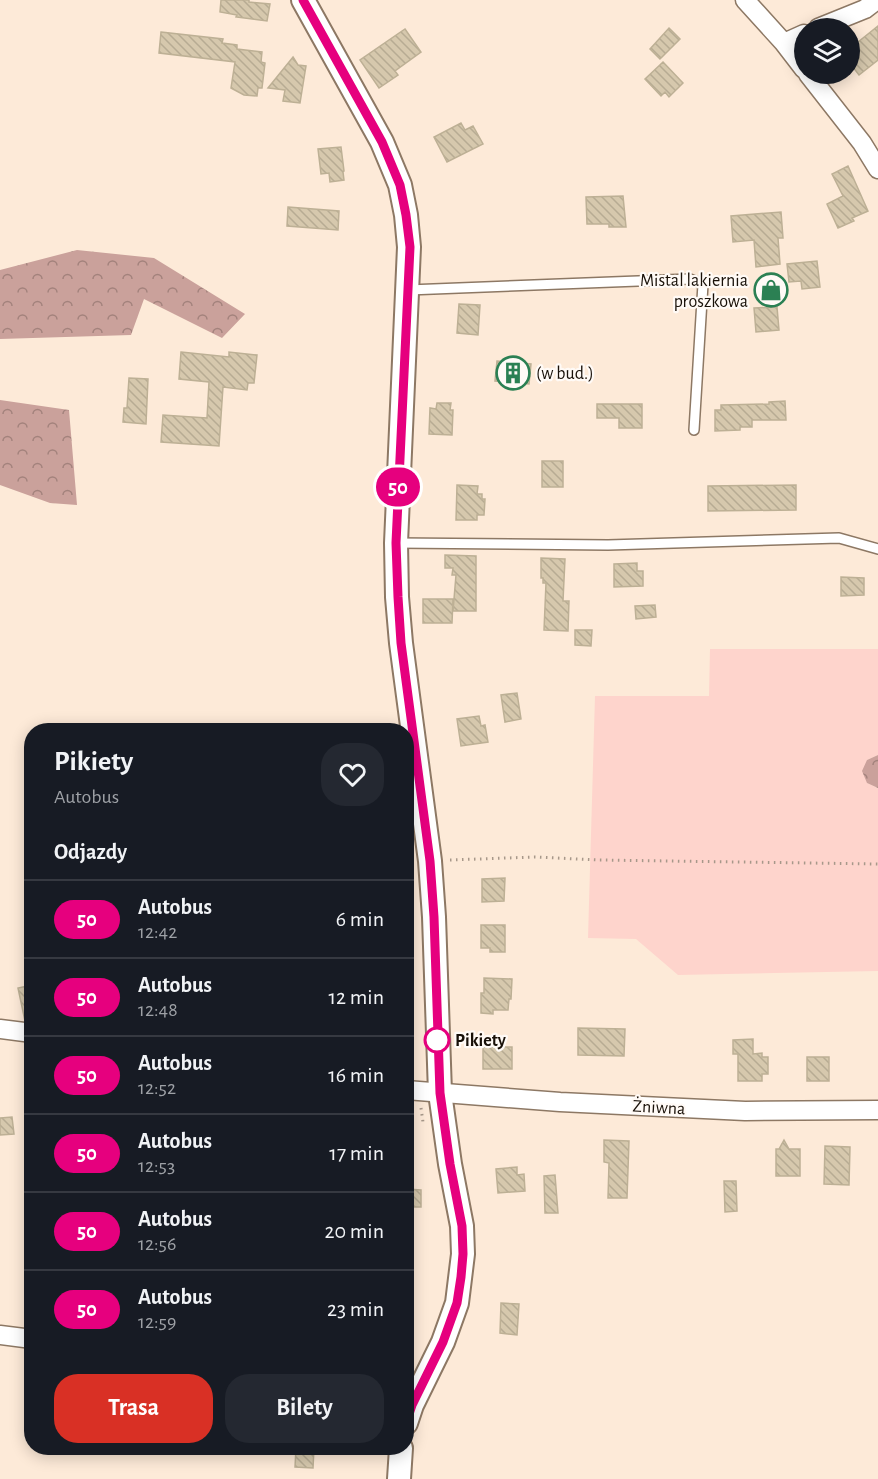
<!DOCTYPE html>
<html lang="pl">
<head>
<meta charset="utf-8">
<style>
	:root { --surface:#171b24; --page:#242831; --text:#f1f3f6; --muted:#9ea1a6; --line:#363941; --accent:#d93025 }
	body { margin:0; font-family:"Alegreya Sans",sans-serif; background:var(--page); color:var(--text); height:100vh; display:flex; flex-direction:column; font-size:22px; white-space:nowrap }
	* { box-sizing:border-box; margin:0 }
	p { font-size:20px; color:var(--muted) }
	.icon { flex:none; width:33px; height:33px; fill:none; stroke:currentColor; stroke-width:2; stroke-linecap:round; stroke-linejoin:round }
	.map { position:relative; flex:1; overflow:hidden }
	.drawer { position:absolute; left:24px; top:723px; width:390px; height:732px; display:flex; flex-direction:column; background:var(--surface); border-radius:24px; box-shadow:0 3px 15px #0003 }
	.drawer>* { flex:none }
	.badge { padding:0 12px; border-radius:20px; font-size:21px; line-height:39px }
	.fabs { position:absolute; left:794px; top:18px; display:grid; gap:12px }
	.fabs a { display:grid; place-items:center; width:66px; height:66px; border-radius:50%; background:var(--surface); box-shadow:0 3px 15px #0003; font-size:30px }
	.map>.badge { position:absolute; translate:-50% -50%; box-shadow:0 0 0 3px #fff }
	h2 { padding:0 30px; font-size:22px; line-height:54px }
	.round { display:grid; place-items:center; flex:none; width:63px; height:63px; border-radius:24px; background:var(--page) }
	.head { display:flex; align-items:center; justify-content:space-between; height:102px; padding:0 30px }
	h1 { font-size:28px; font-weight:700; line-height:45px }
	.primary-button { display:flex; gap:12px; margin-top:auto; padding:12px 30px }
	.primary-button a { flex:1; height:69px; border-radius:24px; background:var(--accent); color:#fff; font-size:24px; font-weight:700; line-height:69px; text-align:center }
	.primary-button a+a { background:var(--page); color:var(--text) }
	ul { padding:0; list-style:none }
	li { display:flex; align-items:center; gap:18px; height:78px; padding:0 30px; border-top:2px solid var(--line) }
	li div { flex:1 }
	li b { display:block; font-size:22px }
	li em { font-style:normal }
	li .badge { min-width:66px; font-weight:700; text-align:center }
	.map>svg:first-child { display:block }
	.green { fill:#fed4cc }
	.forest { fill:url(#forest-crowns) }
	.building { fill:url(#building-back-hatch); stroke:#bdb095; stroke-width:1.5 }
	.lines { fill:none; stroke-linecap:round; stroke-linejoin:round }
	.service-casing { stroke:#8d7864; stroke-width:12 }
	.minor-casing { stroke:#8d7864; stroke-width:21 }
	.tertiary-casing { stroke:#8d7864; stroke-width:26 }
	.path { stroke:#a7988a; stroke-width:3; stroke-dasharray:1.5 4.5; stroke-linecap:butt }
	.service { stroke:#fff; stroke-width:9 }
	.minor { stroke:#fff; stroke-width:18 }
	.tertiary { stroke:#fff; stroke-width:22 }
	.line-casing { stroke:#fff; stroke-width:14 }
	.line { stroke:#e6007e; stroke-width:9 }
	.stop-dot { fill:#fff; stroke:#e6007e; stroke-width:3 }
	.labels { text-anchor:middle; stroke-width:4.5; stroke-linejoin:round; paint-order:stroke }
	.poi-label { font-size:18px; fill:#181008; stroke:#fffaf6; text-anchor:end }
	.stop-label { font-size:18px; font-weight:bold; fill:#181008; stroke:#fffaf6; text-anchor:start }
	.street-label { font-size:18px; fill:#181008; stroke:#fffaf6 }
</style>
</head>
<body>
<div class="map">
<svg width="878" height="1479" viewBox="0 0 878 1479">
	<defs>
		<pattern id="forest-crowns" width="20" height="18" patternUnits="userSpaceOnUse" patternTransform="scale(1.5)"><rect width="20" height="18" fill="#caa19b"/><path d="M2 6a3 3 0 1 1 6 0M12 15a3 3 0 1 1 6 0" fill="none" stroke="#a3827c"/></pattern>
		<pattern id="building-back-hatch" width="6" height="6" patternUnits="userSpaceOnUse" patternTransform="scale(1.5)"><rect width="6" height="6" fill="#d6c8ad"/><path d="M-1 5l2 2M0 0l6 6M5-1l2 2" fill="none" stroke="#b7ab93"/></pattern>
	</defs>
	<rect width="100%" height="100%" fill="#fdead8"/>
	<path class="green" d="M710,649h168v106l-11,5v23l11,5v183l-200,4 -42,-36 -48,-1 7,-242h114z"/>
	<path class="forest" d="M77,250l77,8 91,56 -23,24 -78,-39 -13,36 -131,4v-69z
		M0,400l69,10 8,95 -27,-2 -50,-18z
		M878,755v33l-11,-5 -5,-12 5,-11z"/>
	<path class="building" d="M221,0h28v2l21,2 -3,17 -31,-4 1,-2 -17,-3z
		M878,26v34l-19,15 -10,-13v-32l9,12z
		M669,28l11,11 -20,20 -10,-10z
		M405,29l16,23 -26,19 3,4 -19,13 -19,-28z
		M161,32l62,7 -1,4 15,2v4l25,3 -1,10 4,1 -3,25h-4l-1,8 -13,-1 -13,-7 4,-26 -76,-9z
		M293,57l5,8 8,1 -6,37 -17,-2 2,-11 -17,-2z
		M663,62l20,21 -14,14 -4,-5 -4,4 -16,-17z
		M461,123l4,7 8,-4 10,18 -36,18 -13,-25z
		M341,147l3,24 -1,1 1,8 -14,2 -1,-9 -8,1 -3,-25z
		M848,166l20,45 -16,7 2,3 -16,7 -11,-24 16,-8 -11,-22z
		M623,196l3,31h-17v-3h-22l-1,-27z
		M288,207l51,4 -1,19 -51,-4z
		M781,212l2,26h-5l2,26 -24,3 -2,-27 -21,2 -2,-26z
		M817,261l3,26 -18,2 -1,-8 -12,1 -2,-18z
		M459,304l21,1 -2,30 -21,-2z
		M777,307l2,23 -23,2 -2,-24z
		M181,352l48,5v-5l28,3 -3,28h-6l-1,7 -24,-3 -4,59 -58,-4 2,-27 44,3 2,-36 -30,-3z
		M497,361l34,3 -2,20 -34,-3z
		M129,378l19,1 -2,45 -23,-2 1,-14h3z
		M785,401l1,19h-34v7h-12v3l-25,1v-21h6v-5l48,-1v-2z
		M437,403h14l-1,7h3l-1,25 -23,-1 1,-26 6,1z
		M597,404h45v24h-23v-10h-22z
		M542,461h21v26h-21z
		M457,485l21,1 -1,8h5v5h3l-1,16h-7v5h-21z
		M796,485v25l-88,1v-25z
		M445,555l31,1v55h-23l3,-36h-4l1,-7h-8z
		M541,558l24,1 -2,42h6l-1,30 -24,-1 2,-47h-3v-5h-2z
		M637,563v8h6v15l-29,1v-23z
		M841,577l23,1v17l-23,1z
		M423,599h30l-1,24h-29z
		M655,605l1,12 -20,2 -1,-13z
		M575,630h17l-1,16 -16,-1z
		M517,693l4,26 -16,3 -4,-27z
		M479,716l2,10 4,-1 3,17 -27,4 -4,-27z
		M505,878l-1,23 -22,1v-23z
		M481,925h24v27h-15v-4h-9z
		M484,978l28,1 -1,20h-2l-1,11h-15v4l-12,-1v-20h3z
		M32,985v37l-7,-1 -7,-33z
		M578,1028l47,1 -1,27 -46,-1z
		M753,1039v15l9,-1v4h6v17h-6v7h-24v-27h-5v-14z
		M483,1047h29v22h-29z
		M807,1057h22v24h-22z
		M12,1117l2,17 -14,1v-17z
		M604,1140l25,1 -2,57h-19l1,-35 -5,-1z
		M784,1140l5,9h11v27h-24v-27h3z
		M825,1146l25,1 -1,38 -25,-1z
		M517,1167v8l7,-1 1,17 -27,2 -2,-24z
		M555,1175l3,38h-13l-1,-37z
		M724,1181h12l1,30 -12,1z
		M406,1189l15,1v17h-15z
		M501,1303l18,1 -2,31 -17,-2z
		M296,1448h18l-1,20 -18,-1z"/>
	<g class="lines">
		<g class="service-casing">
			<path id="service" d="M408,290l282,-11 13,5 -9,146
				M396,543l212,2 231,-7 39,11"/>
		</g>
		<g class="minor-casing">
			<path id="minor" d="M745,0l39,43 20,26
				M818,28l47,-19 12,-9
				M784,43l20,-9
				M808,74l54,69 16,26
				M0,1029l32,4
				M406,1090l154,12 185,9 133,-1
				M0,1335l32,4"/>
		</g>
		<g class="tertiary-casing">
			<path id="tertiary" d="M303,0l79,142 18,43 6,30 3,32 -13,296 1,54 4,46 29,218 4,56 6,176 10,71 12,62 1,28 -6,49 -14,39 -31,63 -6,18
				M399,1479l2,-31"/>
		</g>
		<path class="path" d="M450,860l85,-3 64,3 279,4
			M421,1108l2,14"/>
		<use href="#service" class="service"/>
		<use href="#minor" class="minor"/>
		<use href="#tertiary" class="tertiary"/>
	</g>
	<g class="lines">
		<g class="line-casing">
			<path id="line" d="M303,0l79,142 18,43 6,30 4,32 -14,296 2,54 3,46 29,218 4,56 6,176 10,71 12,62 1,28 -2,23 -4,26 -14,39 -31,63 -6,18"/>
		</g>
		<use href="#line" class="line"/>
	</g>
	<defs>
		<g id="shop-ring" transform="scale(1.725)"><circle r="9.5" fill="#fffaf6" stroke="#2b8053" stroke-width="1.5"/><path d="M-5-2.5h2.3a2.7 3.5 0 0 1 5.4 0H5L5.5 6h-11ZM-1.5-2.5h3a1.5 2.3 0 0 0-3 0Z" fill="#2b8053"/></g>
		<g id="building-ring" transform="scale(1.725)"><circle r="9.5" fill="#fffaf6" stroke="#2b8053" stroke-width="1.5"/><path d="M-4-6H4V6H1V3H-1V6H-4ZM-2.5-4.3h1.7v1.8h-1.7ZM.8-4.3h1.7v1.8H.8ZM-2.5-1h1.7V.8h-1.7ZM.8-1h1.7V.8H.8Z" fill="#2b8053"/></g>
	</defs>
	<g fill-rule="evenodd">
		<use href="#shop-ring" x="771" y="290"/>
		<use href="#building-ring" x="513" y="373"/>
	</g>
	<circle class="stop-dot" cx="437" cy="1040" r="12"/>
	<g class="labels">
		<g class="poi-label">
			<text x="748" y="286">Mistal lakiernia<tspan x="748" dy="21">proszkowa</tspan></text>
			<text x="536" y="379" text-anchor="start">(w bud.)</text>
		</g>
		<g class="stop-label">
			<text x="455" y="1046">Pikiety</text>
		</g>
		<g class="street-label">
			<text transform="translate(659 1107) rotate(3)" y="6">Żniwna</text>
		</g>
	</g>
</svg>
<div class="fabs">
<a><svg class="icon" aria-label="layers" viewBox="0 0 24 24"><path d="M12 4l9 5-9 5-9-5zM3 14l9 5 9-5"/></svg></a>
</div>
<b class="badge" style="left:398px;top:487px;background:#e6007e;color:#fff">50</b>
<section class="drawer">
<div class="head"><div><h1>Pikiety</h1><p>Autobus</p></div><a class="round"><svg class="icon" aria-label="heart" viewBox="0 0 24 24"><path d="M12 20l-8-8c-3-5 5-10 8-4 3-6 11-1 8 4z"/></svg></a></div>
<h2>Odjazdy</h2>
<ul>
<li><span class="badge" style="background:#e6007e;color:#fff">50</span><div><b>Autobus</b><p>12:42</p></div><em>6 min</em></li>
<li><span class="badge" style="background:#e6007e;color:#fff">50</span><div><b>Autobus</b><p>12:48</p></div><em>12 min</em></li>
<li><span class="badge" style="background:#e6007e;color:#fff">50</span><div><b>Autobus</b><p>12:52</p></div><em>16 min</em></li>
<li><span class="badge" style="background:#e6007e;color:#fff">50</span><div><b>Autobus</b><p>12:53</p></div><em>17 min</em></li>
<li><span class="badge" style="background:#e6007e;color:#fff">50</span><div><b>Autobus</b><p>12:56</p></div><em>20 min</em></li>
<li><span class="badge" style="background:#e6007e;color:#fff">50</span><div><b>Autobus</b><p>12:59</p></div><em>23 min</em></li>
</ul>
<div class="primary-button"><a>Trasa</a><a>Bilety</a></div>
</section>
</div>
</body>
</html>
